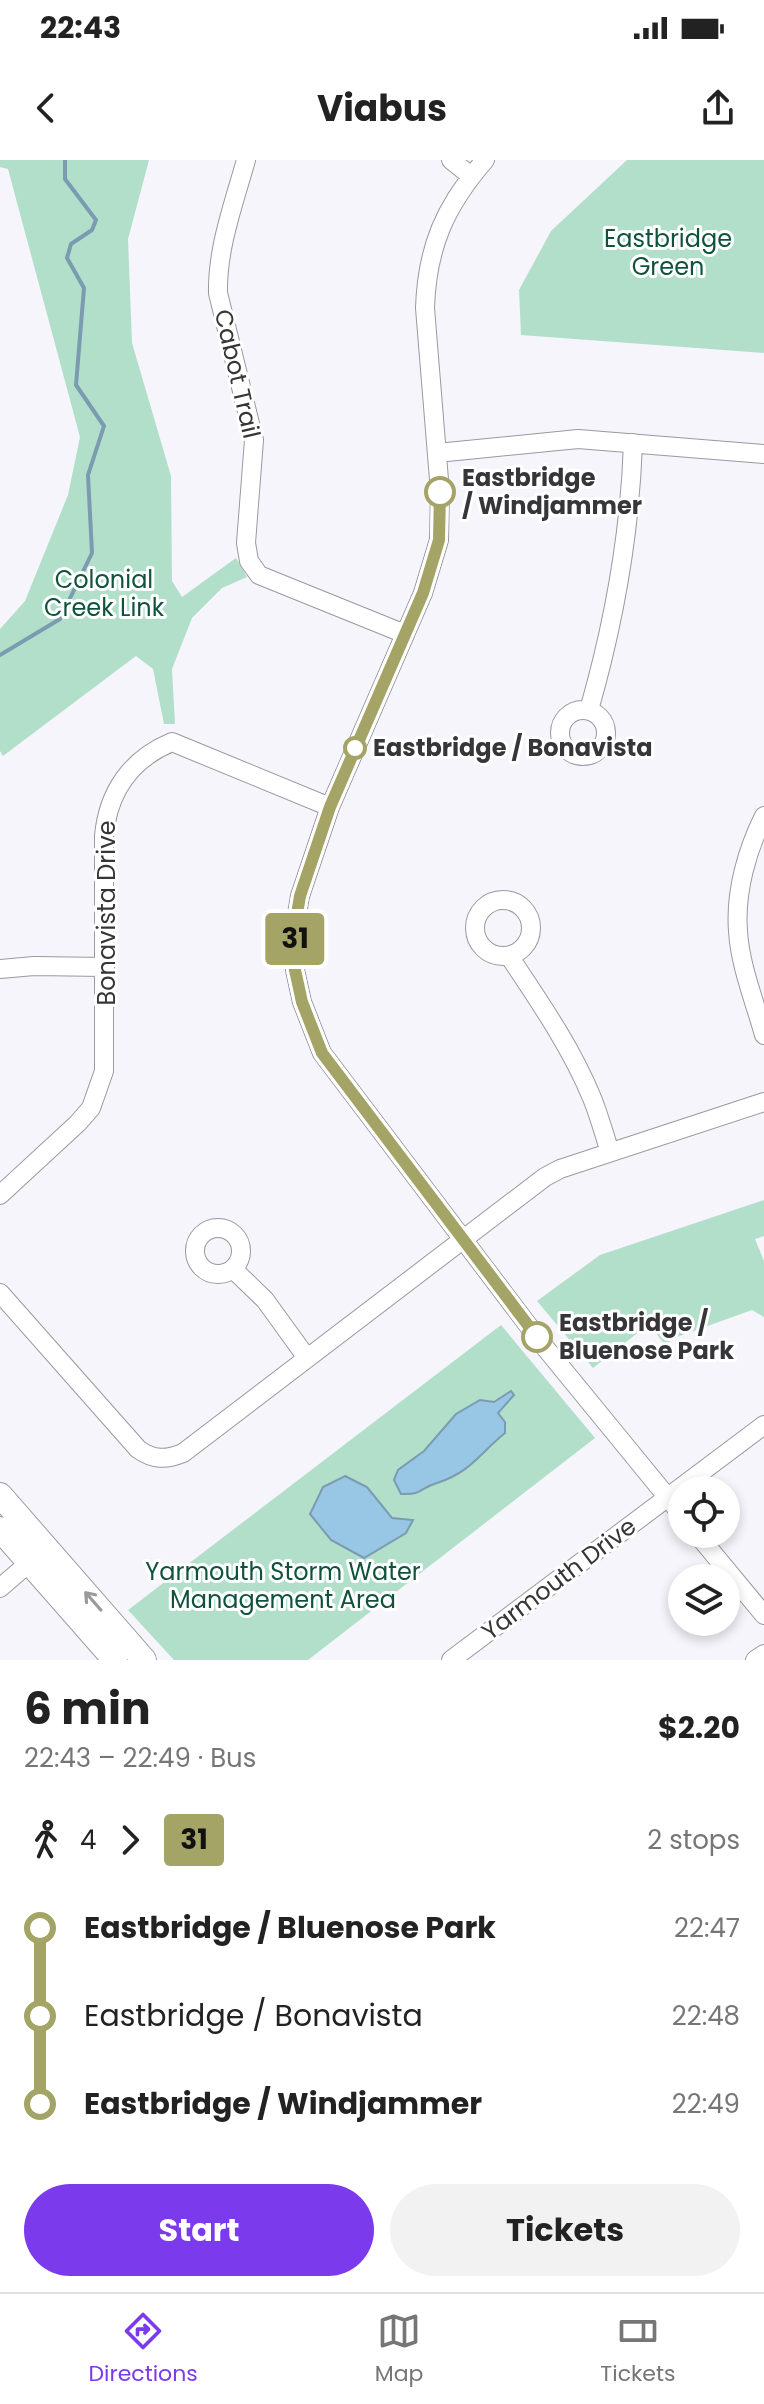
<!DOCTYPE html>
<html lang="en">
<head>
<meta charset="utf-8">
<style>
	:root { --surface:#fff; --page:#f2f2f2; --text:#222; --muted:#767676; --line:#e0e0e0; --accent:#7c3aed }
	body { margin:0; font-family:Poppins,sans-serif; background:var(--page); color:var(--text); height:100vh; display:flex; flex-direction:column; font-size:30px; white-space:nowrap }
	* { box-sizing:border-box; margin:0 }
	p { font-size:26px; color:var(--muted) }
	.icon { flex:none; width:44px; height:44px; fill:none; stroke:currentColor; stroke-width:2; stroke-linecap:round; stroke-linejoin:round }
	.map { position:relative; height:1500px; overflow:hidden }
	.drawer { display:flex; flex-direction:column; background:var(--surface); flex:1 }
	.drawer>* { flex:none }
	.badge { padding:0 16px; border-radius:6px; font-size:28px; line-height:52px }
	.tools { position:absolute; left:668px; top:1316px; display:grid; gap:16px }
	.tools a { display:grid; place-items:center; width:72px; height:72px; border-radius:50%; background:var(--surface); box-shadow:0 4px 12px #0003; font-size:40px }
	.map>.badge { position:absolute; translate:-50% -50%; box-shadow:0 0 0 4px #fff }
	.legs { display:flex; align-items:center; gap:12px; height:88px; padding:0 24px; font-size:26px }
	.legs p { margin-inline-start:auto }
	.head { display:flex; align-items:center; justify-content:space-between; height:136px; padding:0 24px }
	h1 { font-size:44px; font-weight:700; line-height:60px }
	.button { display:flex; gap:16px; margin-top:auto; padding:16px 24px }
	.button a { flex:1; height:92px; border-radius:48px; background:var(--accent); color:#fff; font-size:32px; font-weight:700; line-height:92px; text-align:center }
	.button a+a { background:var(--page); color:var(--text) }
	ul { padding:0 24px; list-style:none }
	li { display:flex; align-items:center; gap:28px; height:88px; font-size:30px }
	li i { display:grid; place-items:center; width:12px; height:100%; margin:0 10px; background:currentColor }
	li i::after { content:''; width:20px; height:20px; margin:-10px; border:6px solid; border-radius:50%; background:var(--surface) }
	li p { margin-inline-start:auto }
	li:first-child i { background:linear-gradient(#0000 50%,currentColor 0) }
	li:last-child i { background:linear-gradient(currentColor 50%,#0000 0) }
	.status { display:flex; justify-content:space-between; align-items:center; height:56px; padding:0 40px; background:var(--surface); direction:ltr }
	.status svg { height:22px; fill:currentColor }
	header { display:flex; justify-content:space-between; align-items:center; height:104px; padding:0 24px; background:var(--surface); font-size:36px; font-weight:700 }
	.tab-bar { display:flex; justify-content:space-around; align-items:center; height:112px; border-top:2px solid var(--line); background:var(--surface); font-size:22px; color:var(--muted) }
	.tab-bar a { display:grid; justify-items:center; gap:4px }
	.tab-bar .current { color:var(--accent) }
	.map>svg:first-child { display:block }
	.green { fill:#b2dfc9 }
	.water { fill:#98c6e5; stroke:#7b9bb1; stroke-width:2 }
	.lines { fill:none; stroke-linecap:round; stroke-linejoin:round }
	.stream { stroke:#7b9bb1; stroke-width:4 }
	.minor-casing { stroke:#99999f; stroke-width:20 }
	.major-casing { stroke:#99999f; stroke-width:26 }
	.minor { stroke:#fff; stroke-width:18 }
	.major { stroke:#fff; stroke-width:24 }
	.oneway { stroke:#9a9a9c }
	.line-1-casing { stroke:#fff; stroke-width:18 }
	.line-1 { stroke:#a4a466; stroke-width:12 }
	.stop-1-dot { fill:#fff; stroke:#a4a466; stroke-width:4 }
	.labels { text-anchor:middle; stroke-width:6; stroke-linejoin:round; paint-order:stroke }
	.park-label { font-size:24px; fill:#10533c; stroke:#fff }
	.street-label { font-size:24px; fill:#363638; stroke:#fff }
	.stop-label { font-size:24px; font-weight:bold; fill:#363638; stroke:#fff; text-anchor:start }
</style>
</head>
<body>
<div class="status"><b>22:43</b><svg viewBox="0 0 49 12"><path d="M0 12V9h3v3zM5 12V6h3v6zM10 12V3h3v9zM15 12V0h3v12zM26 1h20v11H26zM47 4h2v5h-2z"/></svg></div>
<header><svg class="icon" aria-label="back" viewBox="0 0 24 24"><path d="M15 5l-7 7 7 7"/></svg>Viabus<svg class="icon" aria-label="share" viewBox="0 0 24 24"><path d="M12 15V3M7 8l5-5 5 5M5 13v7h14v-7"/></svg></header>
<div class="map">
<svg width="764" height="1500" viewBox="0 0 764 1500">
	<rect width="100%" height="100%" fill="#f5f5fb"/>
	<path class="green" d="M0,0h149l-21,79 4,104 39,133 1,105 10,16 54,-39 11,19 -25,11 -30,30 -20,51 3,55h-11l-11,-55 -17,-13 -133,100 -3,-5v-122l25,-28 43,-106 12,-58 -72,-268 -8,-2z
		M627,0h137v193l-243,-18 -2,-45 32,-59z
		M764,1040v36l-9,3 9,22v56l-12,-7 -78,28 -9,7 -16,-21 -56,44 -56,-67 63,-46z
		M501,1165l94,113 -287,222h-134l-46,-50z"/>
	<path class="water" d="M511,1231l3,4 -16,18 7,9v11c-25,20 -34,39 -68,50 -18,5 -13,12 -36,11l-7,-14 4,-10 26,-19 32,-37 24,-14 14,2z
		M345,1316l22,11 25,31 21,2 -7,13 -42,25 -33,-18 -21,-26 13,-27z"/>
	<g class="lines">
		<path class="stream" d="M0,495l60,-36 32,-66 -4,-78 16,-49 -28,-41 8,-97 -17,-30 4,-14 21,-14 4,-10 -31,-41v-19"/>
		<g class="minor-casing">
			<path id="minor" d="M246,0c-12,43 -29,88 -28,133l36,147 -8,103 3,18 10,14 146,59
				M451,0l20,16
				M485,0c-40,46 -58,87 -60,148l15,184 -1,48 -16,53 -93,214 -30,89 -6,36 1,38 7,32 20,51 221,292 139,170
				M437,293l141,-14 186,15
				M589,550c25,-87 41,-177 44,-267
				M560 573a23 23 0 1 1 46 0a23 23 0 1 1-46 0Z
				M764,656c-17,34 -29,76 -26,115 2,35 17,71 26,104
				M475 768a28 28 0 1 1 56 0a28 28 0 1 1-56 0Z
				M509,796c30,45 62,91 83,142 7,17 12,36 18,54
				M0,809l34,-3 71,1
				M0,1035l78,-72 13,-15 13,-37v-235c4,-44 27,-77 68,-94l158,65
				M195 1091a23 23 0 1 1 46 0a23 23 0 1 1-46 0Z
				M233,1109l32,31 42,58
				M0,1133l138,156c15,11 28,11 45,4l362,-276 15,-8 204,-67
				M697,1374l67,81
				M0,1428l37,-32
				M451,1500l313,-235
				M755,1500l9,-6"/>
		</g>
		<g class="major-casing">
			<path id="major" d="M0,1335l144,165
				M0,1369l115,131"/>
		</g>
		<use href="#minor" class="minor"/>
		<use href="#major" class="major"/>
	</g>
	<defs><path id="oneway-shaft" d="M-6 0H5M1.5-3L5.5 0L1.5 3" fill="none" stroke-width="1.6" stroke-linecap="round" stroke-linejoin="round" transform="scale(2)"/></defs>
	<use class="oneway" href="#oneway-shaft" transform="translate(93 1441) rotate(-131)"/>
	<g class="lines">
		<g class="line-1-casing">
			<path id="line-1" d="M440,332l-1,48 -16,53 -93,214 -30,89 -6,36 1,38 7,32 20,51 215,284"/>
		</g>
		<use href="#line-1" class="line-1"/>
	</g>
	<g class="stop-1-dot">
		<circle cx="440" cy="332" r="14"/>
		<circle cx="355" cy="588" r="10"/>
		<circle cx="537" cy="1177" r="14"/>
	</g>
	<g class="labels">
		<g class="park-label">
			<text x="668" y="87">Eastbridge<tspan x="668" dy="28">Green</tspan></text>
			<text x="104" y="428">Colonial<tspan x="104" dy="28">Creek Link</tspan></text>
			<text x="283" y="1420">Yarmouth Storm Water<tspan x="283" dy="28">Management Area</tspan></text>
		</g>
		<g class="street-label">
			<text transform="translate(237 214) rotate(77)" y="8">Cabot Trail</text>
			<text transform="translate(107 753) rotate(-90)" y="8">Bonavista Drive</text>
			<text transform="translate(559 1419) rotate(-37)" y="8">Yarmouth Drive</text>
		</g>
		<g class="stop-label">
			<text x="462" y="326">Eastbridge<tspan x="462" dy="28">/ Windjammer</tspan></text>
			<text x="373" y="596">Eastbridge / Bonavista</text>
			<text x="559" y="1171">Eastbridge /<tspan x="559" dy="28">Bluenose Park</tspan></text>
		</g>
	</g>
</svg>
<div class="tools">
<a><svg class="icon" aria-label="locate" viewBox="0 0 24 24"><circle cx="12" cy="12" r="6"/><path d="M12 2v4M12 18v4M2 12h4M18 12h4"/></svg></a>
<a><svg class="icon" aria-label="layers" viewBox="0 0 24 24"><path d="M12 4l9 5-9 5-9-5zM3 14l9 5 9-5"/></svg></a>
</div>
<b class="badge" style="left:295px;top:779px;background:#a4a466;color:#111">31</b>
</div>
<section class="drawer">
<div class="head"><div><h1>6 min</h1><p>22:43 – 22:49 · Bus</p></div><b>$2.20</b></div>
<div class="legs"><svg class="icon" aria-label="walk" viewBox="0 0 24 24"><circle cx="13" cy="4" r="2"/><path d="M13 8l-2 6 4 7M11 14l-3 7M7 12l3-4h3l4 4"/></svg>4<svg class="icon" aria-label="forward" viewBox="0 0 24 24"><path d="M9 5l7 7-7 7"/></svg><b class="badge" style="background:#a4a466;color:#111">31</b><p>2 stops</p></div>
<ul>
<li><i style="color:#a4a466"></i><b>Eastbridge / Bluenose Park</b><p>22:47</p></li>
<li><i style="color:#a4a466"></i><span>Eastbridge / Bonavista</span><p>22:48</p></li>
<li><i style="color:#a4a466"></i><b>Eastbridge / Windjammer</b><p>22:49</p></li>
</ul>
<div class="button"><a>Start</a><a>Tickets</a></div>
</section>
<nav class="tab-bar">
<a class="current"><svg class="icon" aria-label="directions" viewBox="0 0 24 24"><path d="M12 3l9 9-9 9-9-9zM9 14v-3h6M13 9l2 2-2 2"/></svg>Directions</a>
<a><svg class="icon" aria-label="map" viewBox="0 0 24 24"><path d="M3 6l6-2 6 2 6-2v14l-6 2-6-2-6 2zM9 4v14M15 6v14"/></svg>Map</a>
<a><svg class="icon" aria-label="tickets" viewBox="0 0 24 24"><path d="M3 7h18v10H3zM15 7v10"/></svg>Tickets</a>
</nav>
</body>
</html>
